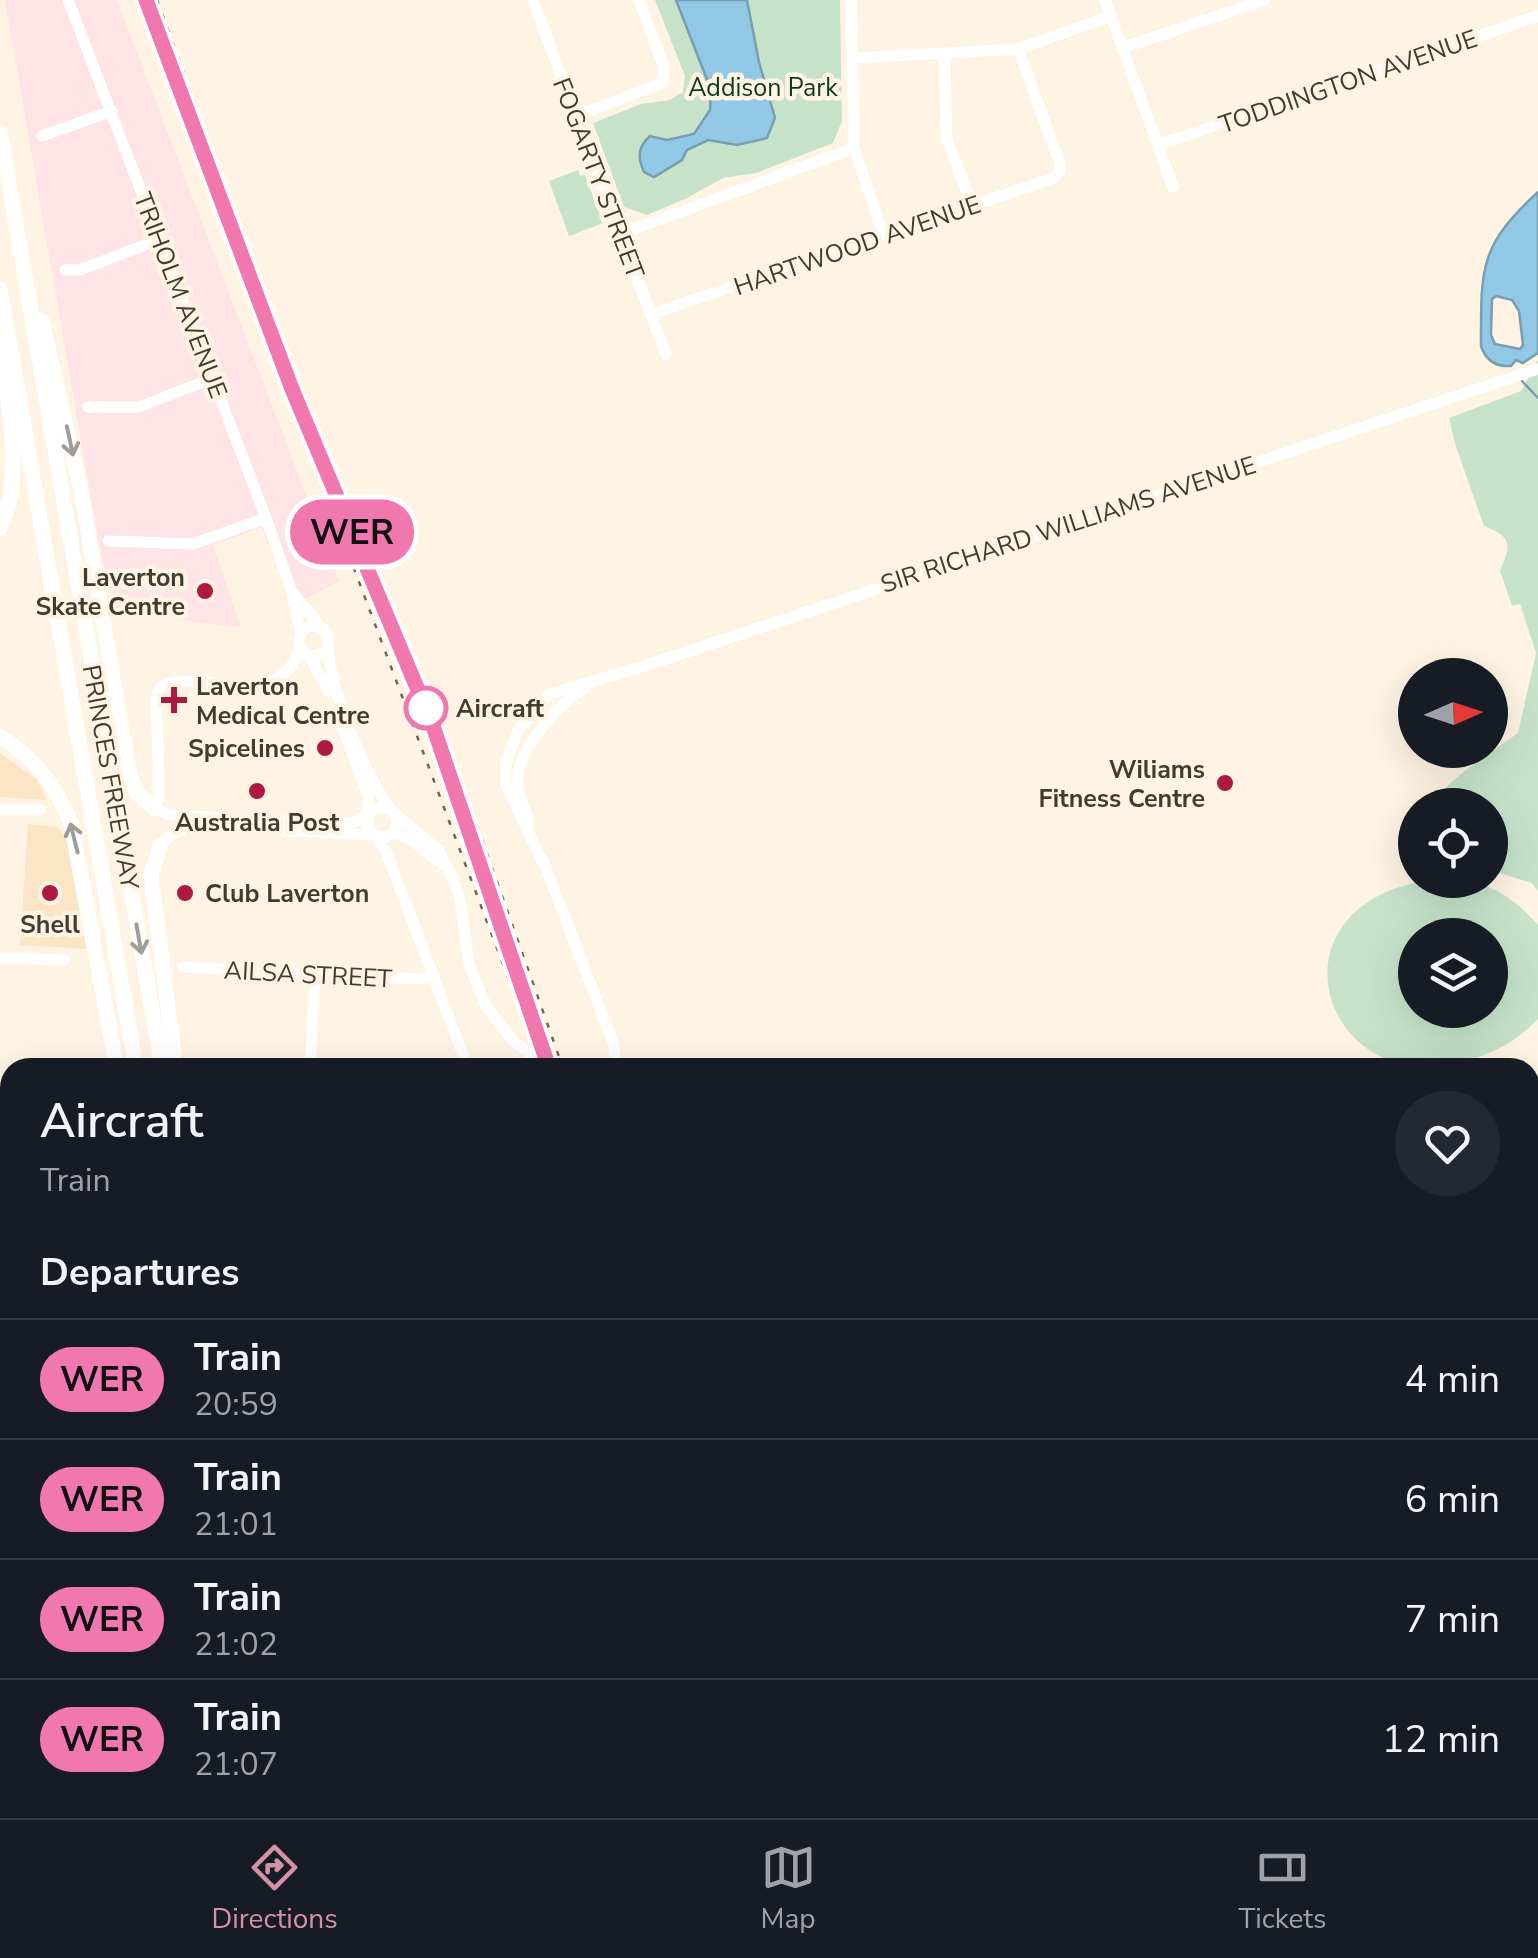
<!DOCTYPE html>
<html lang="en">
<head>
<meta charset="utf-8">
<style>
	:root { --surface:#171b24; --page:#242831; --text:#f1f3f6; --muted:#9ea1a6; --line:#363941; --accent:#d291a4 }
	body { margin:0; font-family:"Nunito Sans",sans-serif; background:var(--page); color:var(--text); height:100vh; display:flex; flex-direction:column; font-size:38px; white-space:nowrap }
	* { box-sizing:border-box; margin:0 }
	p { font-size:32px; color:var(--muted) }
	.icon { flex:none; width:55px; height:55px; fill:none; stroke:currentColor; stroke-width:2; stroke-linecap:round; stroke-linejoin:round }
	.map { position:relative; flex:1; overflow:hidden }
	.panel { position:absolute; left:0px; top:1058px; width:1540px; height:762px; display:flex; flex-direction:column; background:var(--surface); border-radius:30px 30px 0 0; box-shadow:0 10px 40px #0002 }
	.panel>* { flex:none }
	.badge { padding:0 20px; border-radius:32px; font-size:35px; line-height:65px }
	.needle { width:65px; rotate:87deg }
	.controls { position:absolute; left:1398px; top:658px; display:grid; gap:20px }
	.controls a { display:grid; place-items:center; width:110px; height:110px; border-radius:50%; background:var(--surface); box-shadow:0 10px 40px #0002; font-size:50px }
	.map>.badge { position:absolute; translate:-50% -50%; box-shadow:0 0 0 5px #fff }
	h2 { padding:0 40px; font-size:38px; line-height:90px }
	.round { display:grid; place-items:center; flex:none; width:105px; height:105px; border-radius:52px; background:var(--page) }
	.summary { display:flex; align-items:center; justify-content:space-between; height:170px; padding:0 40px }
	h1 { font-size:48px; font-weight:600; line-height:75px }
	ul { padding:0; list-style:none }
	li { display:flex; align-items:center; gap:30px; height:120px; padding:0 40px; border-top:2px solid var(--line) }
	li div { flex:1 }
	li b { display:block; font-size:38px }
	li em { font-style:normal }
	li .badge { min-width:110px; font-weight:700; text-align:center }
	.dock { display:flex; justify-content:space-around; align-items:center; height:140px; border-top:2px solid var(--line); background:var(--surface); font-size:28px; color:var(--muted) }
	.dock a { display:grid; justify-items:center; gap:5px }
	.dock .selected { color:var(--accent) }
	.map>svg:first-child { display:block }
	.built { fill:#fce5c4 }
	.industrial { fill:#ffe4e7 }
	.green { fill:#c6e3ca; fill-rule:evenodd }
	.water { fill:#90c8e5; stroke:#799eaf; stroke-width:2.5; fill-rule:evenodd }
	.lines { fill:none; stroke-linecap:round; stroke-linejoin:round }
	.stream { stroke:#799eaf; stroke-width:2.5 }
	.minor { stroke:#fff; stroke-width:11 }
	.highway { stroke:#fff; stroke-width:15 }
	.rail { stroke:#6d6559; stroke-width:2.5; stroke-dasharray:5 10; stroke-linecap:butt }
	.oneway { stroke:#a09d98 }
	.line-casing { stroke:#fff; stroke-width:22 }
	.line { stroke:#f178af; stroke-width:15 }
	.poi-dot { fill:#ad193f; stroke:#fff4e3; stroke-width:4 }
	.stop-dot { fill:#fff; stroke:#f178af; stroke-width:5 }
	.labels { text-anchor:middle; stroke-width:9; stroke-linejoin:round; paint-order:stroke }
	.street-label { font-size:25px; fill:#423b30; stroke:#fff4e3 }
	.park-label { font-size:25px; fill:#083b17; stroke:#fff4e3 }
	.poi-label { font-size:25px; font-weight:bold; fill:#423b30; stroke:#fff4e3; text-anchor:end }
	.stop-label { font-size:25px; font-weight:bold; fill:#423b30; stroke:#fff4e3; text-anchor:start }
</style>
</head>
<body>
<div class="map">
<svg width="1538" height="1818" viewBox="0 0 1538 1818">
	<rect width="100%" height="100%" fill="#fff4e3"/>
	<path class="built" d="M0,753l37,27 10,20 -47,-3z
		M28,824l30,3 9,14 19,108 -66,-4z"/>
	<path class="industrial" d="M5,0h112l222,581 -47,26 -30,-80 -49,18 28,83 -126,-17 -15,-60z"/>
	<path class="green" d="M655,0h185l2,121 -9,22 -77,30 -33,5 -36,20 -40,17 -23,-8 -31,-84 48,-19 29,-4 13,-8 2,-16z
		M578,170l2,6 5,-1 18,48 -34,13 -20,-55z
		M1538,360v531l-6,-8 -42,-13v-65h-65l42,-36 51,-36 18,-80 -16,-49 -8,2 -12,-35c11,-26 13,-34 -16,-45l-28,-79 -7,-29 72,-27z
		M1431,880c51,0 73,7 107,45v94c-23,24 -47,36 -79,44 -141,33 -195,-160 -28,-183zM1415,935h75v75h-75z
		M386,1810h154l-1,8h-154z"/>
	<path class="water" d="M676,0h71l12,62 16,56 -8,20 -30,7 -29,-5 -21,10 -5,10 -28,17 -10,-5c-7,-15 -6,-25 6,-36l17,4 27,-6 16,-24 1,-20z
		M1538,192v161l-15,10 -7,-3 -5,6c-15,1 -25,-5 -30,-20 0,-78 -2,-100 57,-154zM1496,296l16,4 7,11 4,34 -3,4 -25,-5 -4,-9 1,-36z"/>
	<g class="lines">
		<path class="stream" d="M1522,381l16,17"/>
		<path class="minor" d="M68,0l198,518 25,72 10,43
			M533,0l133,355
			M851,0l3,148 30,88
			M1105,0l68,187
			M1123,48l142,-48
			M944,54l3,85 25,67
			M852,58l166,-9 93,-33
			M576,116l79,-30 8,-6 1,-13 -25,-67
			M42,136l70,-25
			M1158,145l380,-129
			M620,234l234,-86
			M65,270h15l81,-31
			M651,314l403,-136 6,-7v-8l-42,-114
			M88,407h51l74,-29
			M108,541l85,3 73,-26
			M294,594l29,36
			M299 641a15 15 0 1 1 30 0a15 15 0 1 1-30 0Z
			M328,641c-1,40 37,137 63,168
			M306,654l-9,1c-22,58 -105,10 -137,33l-4,10 3,98 -4,13 14,6 180,9 19,-8
			M309,655l19,36
			M342,726l26,70v20
			M367 822a15 15 0 1 1 30 0a15 15 0 1 1-30 0Z
			M0,809l40,1
			M391,810l48,41 15,29 6,20 9,64 17,42 28,36 36,26
			M529,822c-5,-15 -13,-31 -11,-47 4,-30 42,-73 68,-87
			M394,832l17,8 31,24
			M377,836l10,18 81,214
			M160,846l13,-13 19,-7 183,9
			M542,858l72,187 2,23
			M543,863l-37,-78v-22l11,-31 32,-38 99,-29 890,-296
			M0,958l64,2
			M183,967l236,12 14,-3
			M310,1068l5,-94
			M0,1104l10,-1
			M0,1250h10
			M0,1377h10
			M1530,1410h8
			M0,1505h10
			M1530,1624l8,1
			M0,1633l10,1
			M1530,1730l8,-17
			M1530,1742l7,9 -7,6
			M0,1761h10
			M1530,1778l1,-21
			M747,1810l3,8
			M901,1810l4,8
			M1206,1818l1,-8
			M1525,1818l1,-8"/>
		<path class="highway" d="M0,132l162,936
			M0,289l136,779
			M42,321l40,175 46,271 8,25 19,17
			M0,528c26,-55 7,-125 0,-183
			M0,737c35,21 56,49 71,86l46,245
			M160,846l-9,30 25,192
			M266,1810l2,8
			M302,1810l3,8"/>
		<path class="rail" d="M140,0l14,38
			M157,0l147,401 137,323 122,344
			M306,441l236,627
			M823,1810l3,8
			M842,1810l3,8"/>
	</g>
	<defs><path id="oneway-shaft" d="M-6 0H5M1.5-3L5.5 0L1.5 3" fill="none" stroke-width="1.6" stroke-linecap="round" stroke-linejoin="round" transform="scale(2.5)"/></defs>
	<g class="oneway">
		<use href="#oneway-shaft" transform="translate(70 441) rotate(78)"/>
		<use href="#oneway-shaft" transform="translate(74 838) rotate(-104)"/>
		<use href="#oneway-shaft" transform="translate(139 939) rotate(80)"/>
	</g>
	<g class="lines">
		<g class="line-casing">
			<path id="line" d="M146,0l146,389 141,337 116,342"/>
		</g>
		<use href="#line" class="line"/>
	</g>
	<g class="poi-dot">
		<circle cx="205" cy="591" r="10"/>
		<path d="M169 685h10v10h10v10h-10v10h-10v-10h-10v-10h10z"/>
		<circle cx="325" cy="748" r="10"/>
		<circle cx="1225" cy="783" r="10"/>
		<circle cx="257" cy="791" r="10"/>
		<circle cx="50" cy="893" r="10"/>
		<circle cx="185" cy="893" r="10"/>
	</g>
	<circle class="stop-dot" cx="426" cy="708" r="20"/>
	<g class="labels">
		<g class="street-label">
			<text transform="translate(1348 81) rotate(-19)" y="9">TODDINGTON AVENUE</text>
			<text transform="translate(599 178) rotate(69)" y="9">FOGARTY STREET</text>
			<text transform="translate(857 245) rotate(-19)" y="9">HARTWOOD AVENUE</text>
			<text transform="translate(181 295) rotate(69)" y="9">TRIHOLM AVENUE</text>
			<text transform="translate(1068 524) rotate(-18)" y="9">SIR RICHARD WILLIAMS AVENUE</text>
			<text transform="translate(111 777) rotate(80)" y="9">PRINCES FREEWAY</text>
			<text transform="translate(308 974) rotate(3)" y="9">AILSA STREET</text>
		</g>
		<g class="park-label">
			<text x="763" y="96">Addison Park</text>
		</g>
		<g class="poi-label">
			<text x="185" y="586">Laverton<tspan x="185" dy="29">Skate Centre</tspan></text>
			<text x="196" y="695" text-anchor="start">Laverton<tspan x="196" dy="29">Medical Centre</tspan></text>
			<text x="305" y="757">Spicelines</text>
			<text x="1205" y="778">Wiliams<tspan x="1205" dy="29">Fitness Centre</tspan></text>
			<text x="257" y="831" text-anchor="middle">Australia Post</text>
			<text x="205" y="902" text-anchor="start">Club Laverton</text>
			<text x="50" y="933" text-anchor="middle">Shell</text>
		</g>
		<g class="stop-label">
			<text x="456" y="717">Aircraft</text>
		</g>
	</g>
</svg>
<div class="controls">
<a><svg class="needle" viewBox="-14 -14 28 28"><path d="M0-13l5 13h-10z" fill="#e53935"/><path d="M0 13l5-13h-10z" fill="#9ea1a6"/></svg></a>
<a><svg class="icon" aria-label="locate" viewBox="0 0 24 24"><circle cx="12" cy="12" r="6"/><path d="M12 2v4M12 18v4M2 12h4M18 12h4"/></svg></a>
<a><svg class="icon" aria-label="layers" viewBox="0 0 24 24"><path d="M12 4l9 5-9 5-9-5zM3 14l9 5 9-5"/></svg></a>
</div>
<b class="badge" style="left:352px;top:532px;background:#f178af;color:#111">WER</b>
<section class="panel">
<div class="summary"><div><h1>Aircraft</h1><p>Train</p></div><a class="round"><svg class="icon" aria-label="heart" viewBox="0 0 24 24"><path d="M12 20l-8-8c-3-5 5-10 8-4 3-6 11-1 8 4z"/></svg></a></div>
<h2>Departures</h2>
<ul>
<li><span class="badge" style="background:#f178af;color:#111">WER</span><div><b>Train</b><p>20:59</p></div><em>4 min</em></li>
<li><span class="badge" style="background:#f178af;color:#111">WER</span><div><b>Train</b><p>21:01</p></div><em>6 min</em></li>
<li><span class="badge" style="background:#f178af;color:#111">WER</span><div><b>Train</b><p>21:02</p></div><em>7 min</em></li>
<li><span class="badge" style="background:#f178af;color:#111">WER</span><div><b>Train</b><p>21:07</p></div><em>12 min</em></li>
</ul>
</section>
</div>
<nav class="dock">
<a class="selected"><svg class="icon" aria-label="directions" viewBox="0 0 24 24"><path d="M12 3l9 9-9 9-9-9zM9 14v-3h6M13 9l2 2-2 2"/></svg>Directions</a>
<a><svg class="icon" aria-label="map" viewBox="0 0 24 24"><path d="M3 6l6-2 6 2 6-2v14l-6 2-6-2-6 2zM9 4v14M15 6v14"/></svg>Map</a>
<a><svg class="icon" aria-label="tickets" viewBox="0 0 24 24"><path d="M3 7h18v10H3zM15 7v10"/></svg>Tickets</a>
</nav>
</body>
</html>
